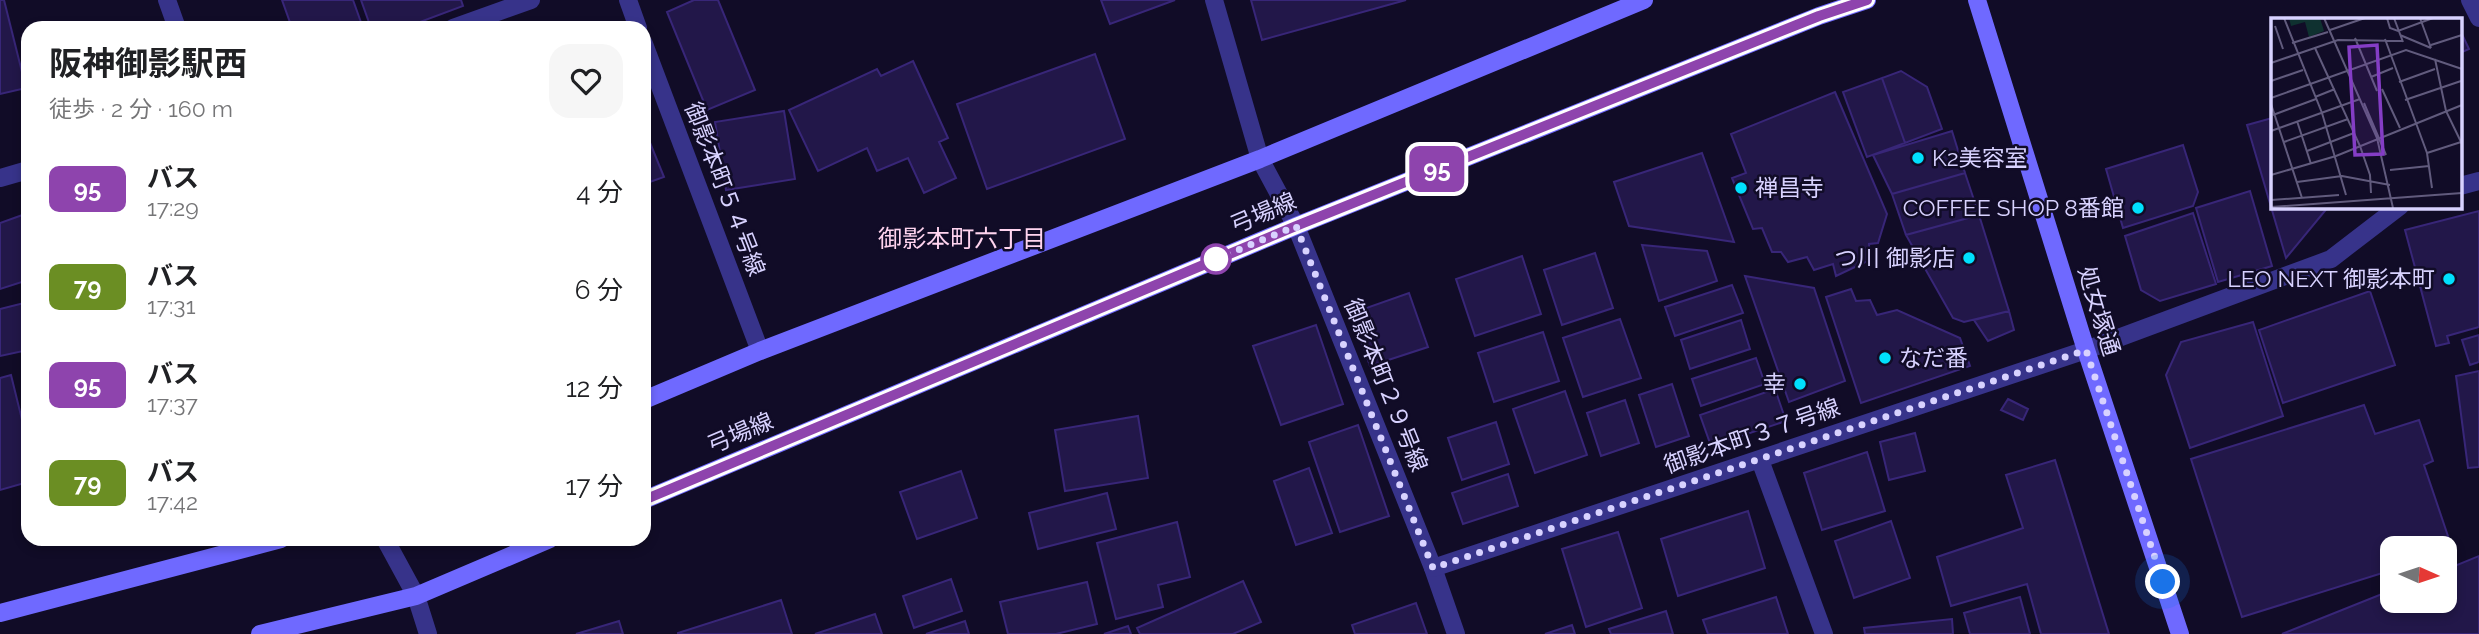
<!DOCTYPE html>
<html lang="ja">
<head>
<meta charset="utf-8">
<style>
	:root { --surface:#fff; --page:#f6f6f6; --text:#202124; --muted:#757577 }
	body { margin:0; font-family:Raleway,"Noto Sans JP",sans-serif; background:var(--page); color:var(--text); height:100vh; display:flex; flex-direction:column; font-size:26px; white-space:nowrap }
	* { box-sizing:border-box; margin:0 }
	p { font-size:23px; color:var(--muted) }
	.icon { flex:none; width:38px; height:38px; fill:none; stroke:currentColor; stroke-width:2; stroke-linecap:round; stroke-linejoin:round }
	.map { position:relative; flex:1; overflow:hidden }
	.panel { position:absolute; left:21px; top:21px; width:630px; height:525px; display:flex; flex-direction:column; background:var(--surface); border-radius:21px; box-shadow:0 4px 10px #0003 }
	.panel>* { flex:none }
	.badge { padding:0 14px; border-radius:10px; font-size:24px; line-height:46px }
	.needle { width:46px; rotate:93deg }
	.fabs { position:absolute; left:2380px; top:536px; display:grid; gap:14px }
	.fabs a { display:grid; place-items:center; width:77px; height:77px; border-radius:14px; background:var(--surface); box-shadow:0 4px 10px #0003; font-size:35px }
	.you { position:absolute; width:35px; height:35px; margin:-18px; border:5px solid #fff; border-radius:50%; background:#1a73e8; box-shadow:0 0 0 10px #1a73e833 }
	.map>.badge { position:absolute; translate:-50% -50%; box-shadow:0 0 0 4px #fff }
	.round { display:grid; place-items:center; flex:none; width:74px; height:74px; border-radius:21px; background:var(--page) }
	.overview { display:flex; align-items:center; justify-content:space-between; height:119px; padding:0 28px }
	h1 { font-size:33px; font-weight:700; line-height:52px }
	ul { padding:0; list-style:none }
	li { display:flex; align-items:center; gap:21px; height:98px; padding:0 28px }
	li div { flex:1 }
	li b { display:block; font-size:26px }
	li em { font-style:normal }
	li .badge { min-width:77px; font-weight:700; text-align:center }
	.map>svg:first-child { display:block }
	.building { fill:#221749; stroke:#382678; stroke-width:2 }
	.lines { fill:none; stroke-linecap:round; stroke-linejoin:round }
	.lane { stroke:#37338a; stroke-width:18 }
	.street { stroke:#37338a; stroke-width:18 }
	.secondary { stroke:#6f69ff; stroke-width:18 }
	.line-casing { stroke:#fff; stroke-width:16 }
	.line { stroke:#8e44ad; stroke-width:10 }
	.walk { stroke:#d8d2ff; stroke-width:7; stroke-dasharray:0 12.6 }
	.poi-dot { fill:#00e0fd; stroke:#110c27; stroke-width:2.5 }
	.stop-dot { fill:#fff; stroke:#8e44ad; stroke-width:3.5 }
	.labels { text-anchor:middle; stroke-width:5; stroke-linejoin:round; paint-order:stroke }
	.poi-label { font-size:23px; fill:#d8d2ff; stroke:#110c27; text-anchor:end }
	.street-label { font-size:23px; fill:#d8d2ff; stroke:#110c27 }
	.neighbourhood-label { font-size:24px; fill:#ffd4ef; stroke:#110c27 }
	.inset-road { fill:none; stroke:#615b7d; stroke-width:2 }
	.view { fill:#843dc5; fill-opacity:0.15; stroke:#843dc5; stroke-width:3.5 }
	.inset-edge { fill:none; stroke:#d8d2ff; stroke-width:3.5 }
</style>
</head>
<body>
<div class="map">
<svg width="2479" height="634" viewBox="0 0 2479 634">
	<rect width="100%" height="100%" fill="#110c27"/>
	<path class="building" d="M0,0h4l22,88 -26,6z
		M282,0h71l10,28h-71z
		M361,0h100l2,6 -59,22h-33z
		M694,0h24l37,90 -48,20 -40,-98z
		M1101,0h74l-65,24z
		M1251,0h155l-144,40z
		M601,23l3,5h-18z
		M2460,30l9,19 -9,4z
		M1095,54l30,85 -138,50 -30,-85z
		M913,61l35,77 -9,4 17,36 -32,15 -16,-35 -31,13 -10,-23 -49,23 -29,-61 88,-41 4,7z
		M1901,71l26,16 15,42 -37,14 -23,-65z
		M1882,78l23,65 -38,14 -24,-65z
		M1835,92l52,122 -9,29 -9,1 1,16 -34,16 -3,-12 -19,6 -7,-13 -19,5 -7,-10h-9l-10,-24 -9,1 -21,-51 14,-5 -15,-39z
		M784,111l11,68 -69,11 -11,-68z
		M2272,118v88h57l-43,52 -39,-133z
		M644,128l20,49 -20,7z
		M1952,131l13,42 -73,21 -19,-39z
		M2183,145l15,47 -5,14 -70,22 -17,-59z
		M1702,153l32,89 -105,-16 -15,-44z
		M1965,173l14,42 -73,20 -14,-41z
		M2250,191l22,75 -54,16 -22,-74z
		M2479,211v116l-32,9 2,7 -13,3 -31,-116z
		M28,213v67l-28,9v-66z
		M2193,213l23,71 -56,17 -19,-11 -16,-54z
		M1979,215l30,96 -45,11 -11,-4 -47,-83z
		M1642,245l65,6 10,30 -58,20z
		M1595,253l18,55 -51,17 -18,-55z
		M1522,256l19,58 -66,22 -19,-57z
		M1745,276l69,12 31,93 -56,21z
		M1732,285l11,28 -68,23 -10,-29z
		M1851,289l5,12 14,-1 7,15 20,-5 63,28 10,28 -109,37 -35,-106z
		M2370,291l25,74 -112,38 -24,-73z
		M1409,293l19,54 -58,19 -18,-53z
		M28,302v48l-28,6v-47z
		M2009,311l5,19 -26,11 -14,-21z
		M1620,319l21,59 -58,19 -20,-59z
		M1741,320l9,29 -60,20 -9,-29z
		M2253,322l30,94 -93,32 -24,-73 15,-33z
		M1316,325l27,79 -62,21 -28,-79z
		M1543,332l16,49 -65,21 -16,-49z
		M2479,335v27l-9,3 -8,-25z
		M1756,358l9,26 -64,22 -9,-27z
		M2479,371v96l-11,1 -12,-92z
		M11,375l17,69v38l-28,8v-112z
		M1672,384l17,52 -33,11 -17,-52z
		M1775,389l11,32 -75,25 -11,-31z
		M1565,391l22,64 -52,18 -22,-64z
		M2008,399l20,10 -5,11 -22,-10z
		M1625,400l14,43 -38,13 -14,-43z
		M2364,405l11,29 44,-14 14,41 -9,4 29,86 -8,2v-5h-53v22l-150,47 -51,-158z
		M1138,416l10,62 -83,13 -10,-61z
		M1496,422l13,42 -47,16 -14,-42z
		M1358,425l31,91 -49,16 -31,-90z
		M1915,433l10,38 -36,9 -9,-38z
		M1867,452l18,59 -63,19 -18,-57z
		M2055,460l54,174h-68l-14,-50 -76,22 -14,-49 86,-29 -17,-53z
		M1309,468l23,65 -36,12 -22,-64z
		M961,471l16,47 -60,21 -17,-47z
		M1508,474l10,32 -55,18 -11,-31z
		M1107,493l9,36 -78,20 -9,-36z
		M1748,511l17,57 -87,28 -17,-57z
		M1891,521l19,57 -56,20 -19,-57z
		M1177,522l13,55 -32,8 5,22 -47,12 -19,-76z
		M1618,532l24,76 -56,19 -24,-78z
		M2479,556v78h-197l110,-44v10h53v-30z
		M951,579l11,32 -48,17 -11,-32z
		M1243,581l18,41 -28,12h-93l-3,-6z
		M1087,582l10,42 -41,10h-48l-8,-32z
		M1776,597l12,37h-80l-5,-14z
		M2020,597l10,37h-60l-6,-21z
		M781,600l11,34h-114v-1z
		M1416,603l11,31h-72l-3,-9z
		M1666,611l7,23h-62l-2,-5z
		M875,614l7,20h-67z
		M1952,619l1,15h-88l-1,-6z
		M619,621l4,13h-47z
		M965,621l4,13h-43z
		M1572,625l3,9h-30z
		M1128,626l3,8h-27z"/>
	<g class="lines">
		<path class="lane" d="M1296,226l137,342 23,66"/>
		<path class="street" d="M167,0l10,28
			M628,0l10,28
			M1214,0l46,159 36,67
			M2470,0l9,18
			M453,28l78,-28
			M644,44l116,307
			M0,178l28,-8
			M2460,186l19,-5
			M1760,460l64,174
			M385,539l31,57 12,38
			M1433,568l653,-218 245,-91 69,-53"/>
		<path class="secondary" d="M1977,0l109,350 94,284
			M644,400l116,-49 500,-192 384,-159
			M644,500l652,-274 523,-210 48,-16
			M0,613l281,-74
			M260,634l156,-38 134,-57"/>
	</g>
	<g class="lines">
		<g class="line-casing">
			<path id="line" d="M644,500l652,-274 523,-210 48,-16"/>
		</g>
		<use href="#line" class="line"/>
		<path class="walk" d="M1216,259l80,-33 137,342 653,-218 77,232"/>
	</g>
	<g class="poi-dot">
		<circle cx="1918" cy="158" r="7"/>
		<circle cx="1741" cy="188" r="7"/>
		<circle cx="2138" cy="208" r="7"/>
		<circle cx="1969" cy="258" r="7"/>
		<circle cx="2449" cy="279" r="7"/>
		<circle cx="1885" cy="358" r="7"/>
		<circle cx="1800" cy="384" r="7"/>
	</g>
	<circle class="stop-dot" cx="1216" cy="259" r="14"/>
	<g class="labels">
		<g class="poi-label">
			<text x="1932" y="166" text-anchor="start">K2美容室</text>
			<text x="1755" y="196" text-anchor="start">禅昌寺</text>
			<text x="2124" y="216">COFFEE SHOP 8番館</text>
			<text x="1955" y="266">つ川 御影店</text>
			<text x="2435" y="287">LEO NEXT 御影本町</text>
			<text x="1899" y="366" text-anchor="start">なだ番</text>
			<text x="1786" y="392">幸</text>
		</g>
		<g class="street-label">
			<text transform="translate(725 189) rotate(69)" y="8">御影本町５４号線</text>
			<text transform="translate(1263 213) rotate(-23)" y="8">弓場線</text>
			<text transform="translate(2099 311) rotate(73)" y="8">処女塚通</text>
			<text transform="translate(1386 385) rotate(68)" y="8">御影本町２９号線</text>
			<text transform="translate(740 433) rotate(-23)" y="8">弓場線</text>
			<text transform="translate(1752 436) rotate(-19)" y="8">御影本町３７号線</text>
		</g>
		<g class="neighbourhood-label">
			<text x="962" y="247">御影本町六丁目</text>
		</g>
	</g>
	<g transform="translate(2271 18)">
		<rect width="191" height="191" fill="#110c27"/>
		<path d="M18,0h31l4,13 -15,6 -4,-15 -14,4z" fill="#0f3130"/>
		<path class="inset-road" d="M13,0l38,95 24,82M53,0l53,120 16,70M116,0l3,10 8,3 35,-13M123,0l9,24M149,0l11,30M4,8l8,23M59,12l35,-12M129,17l31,13M84,20l22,53M114,21l42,114 5,35M21,25l36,-11M160,27l31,-10M44,30l45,98 10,29 1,18M164,41l11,52 16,33M0,45l67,-23 64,1M100,59l22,-9M0,63l32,-11M128,64l36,-13M111,71l18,39M44,79l20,-8M0,80l135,-48 56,19M134,82l56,-19M93,85l22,52M0,86l31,94M2,97l43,-16M26,103l14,43M0,113l89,-32M13,124l64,-23M36,133l47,-18M156,135l34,-11M119,152l39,-4M0,157l65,-19 126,-51M26,164l45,-6 48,9M0,182l68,-5M0,189l191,-14"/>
		<path class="view" d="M106,27l6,109 -28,1 -6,-108z"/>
		<rect width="191" height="191" class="inset-edge"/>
	</g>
</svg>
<div class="fabs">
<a><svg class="needle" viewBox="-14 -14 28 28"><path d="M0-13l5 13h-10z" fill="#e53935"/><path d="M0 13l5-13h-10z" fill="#757577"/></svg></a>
</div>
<div class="you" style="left:2163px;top:582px"></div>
<b class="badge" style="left:1437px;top:169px;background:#8e44ad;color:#fff">95</b>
<section class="panel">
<div class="overview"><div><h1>阪神御影駅西</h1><p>徒歩 · 2 分 · 160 m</p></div><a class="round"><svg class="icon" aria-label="heart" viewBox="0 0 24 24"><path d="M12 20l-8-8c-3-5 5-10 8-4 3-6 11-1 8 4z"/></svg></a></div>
<ul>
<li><span class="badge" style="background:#8e44ad;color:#fff">95</span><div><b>バス</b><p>17:29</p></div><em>4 分</em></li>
<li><span class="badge" style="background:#6b8e23;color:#fff">79</span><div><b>バス</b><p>17:31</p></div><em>6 分</em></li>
<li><span class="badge" style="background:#8e44ad;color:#fff">95</span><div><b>バス</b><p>17:37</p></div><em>12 分</em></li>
<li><span class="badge" style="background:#6b8e23;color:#fff">79</span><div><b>バス</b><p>17:42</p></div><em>17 分</em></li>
</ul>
</section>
</div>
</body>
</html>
